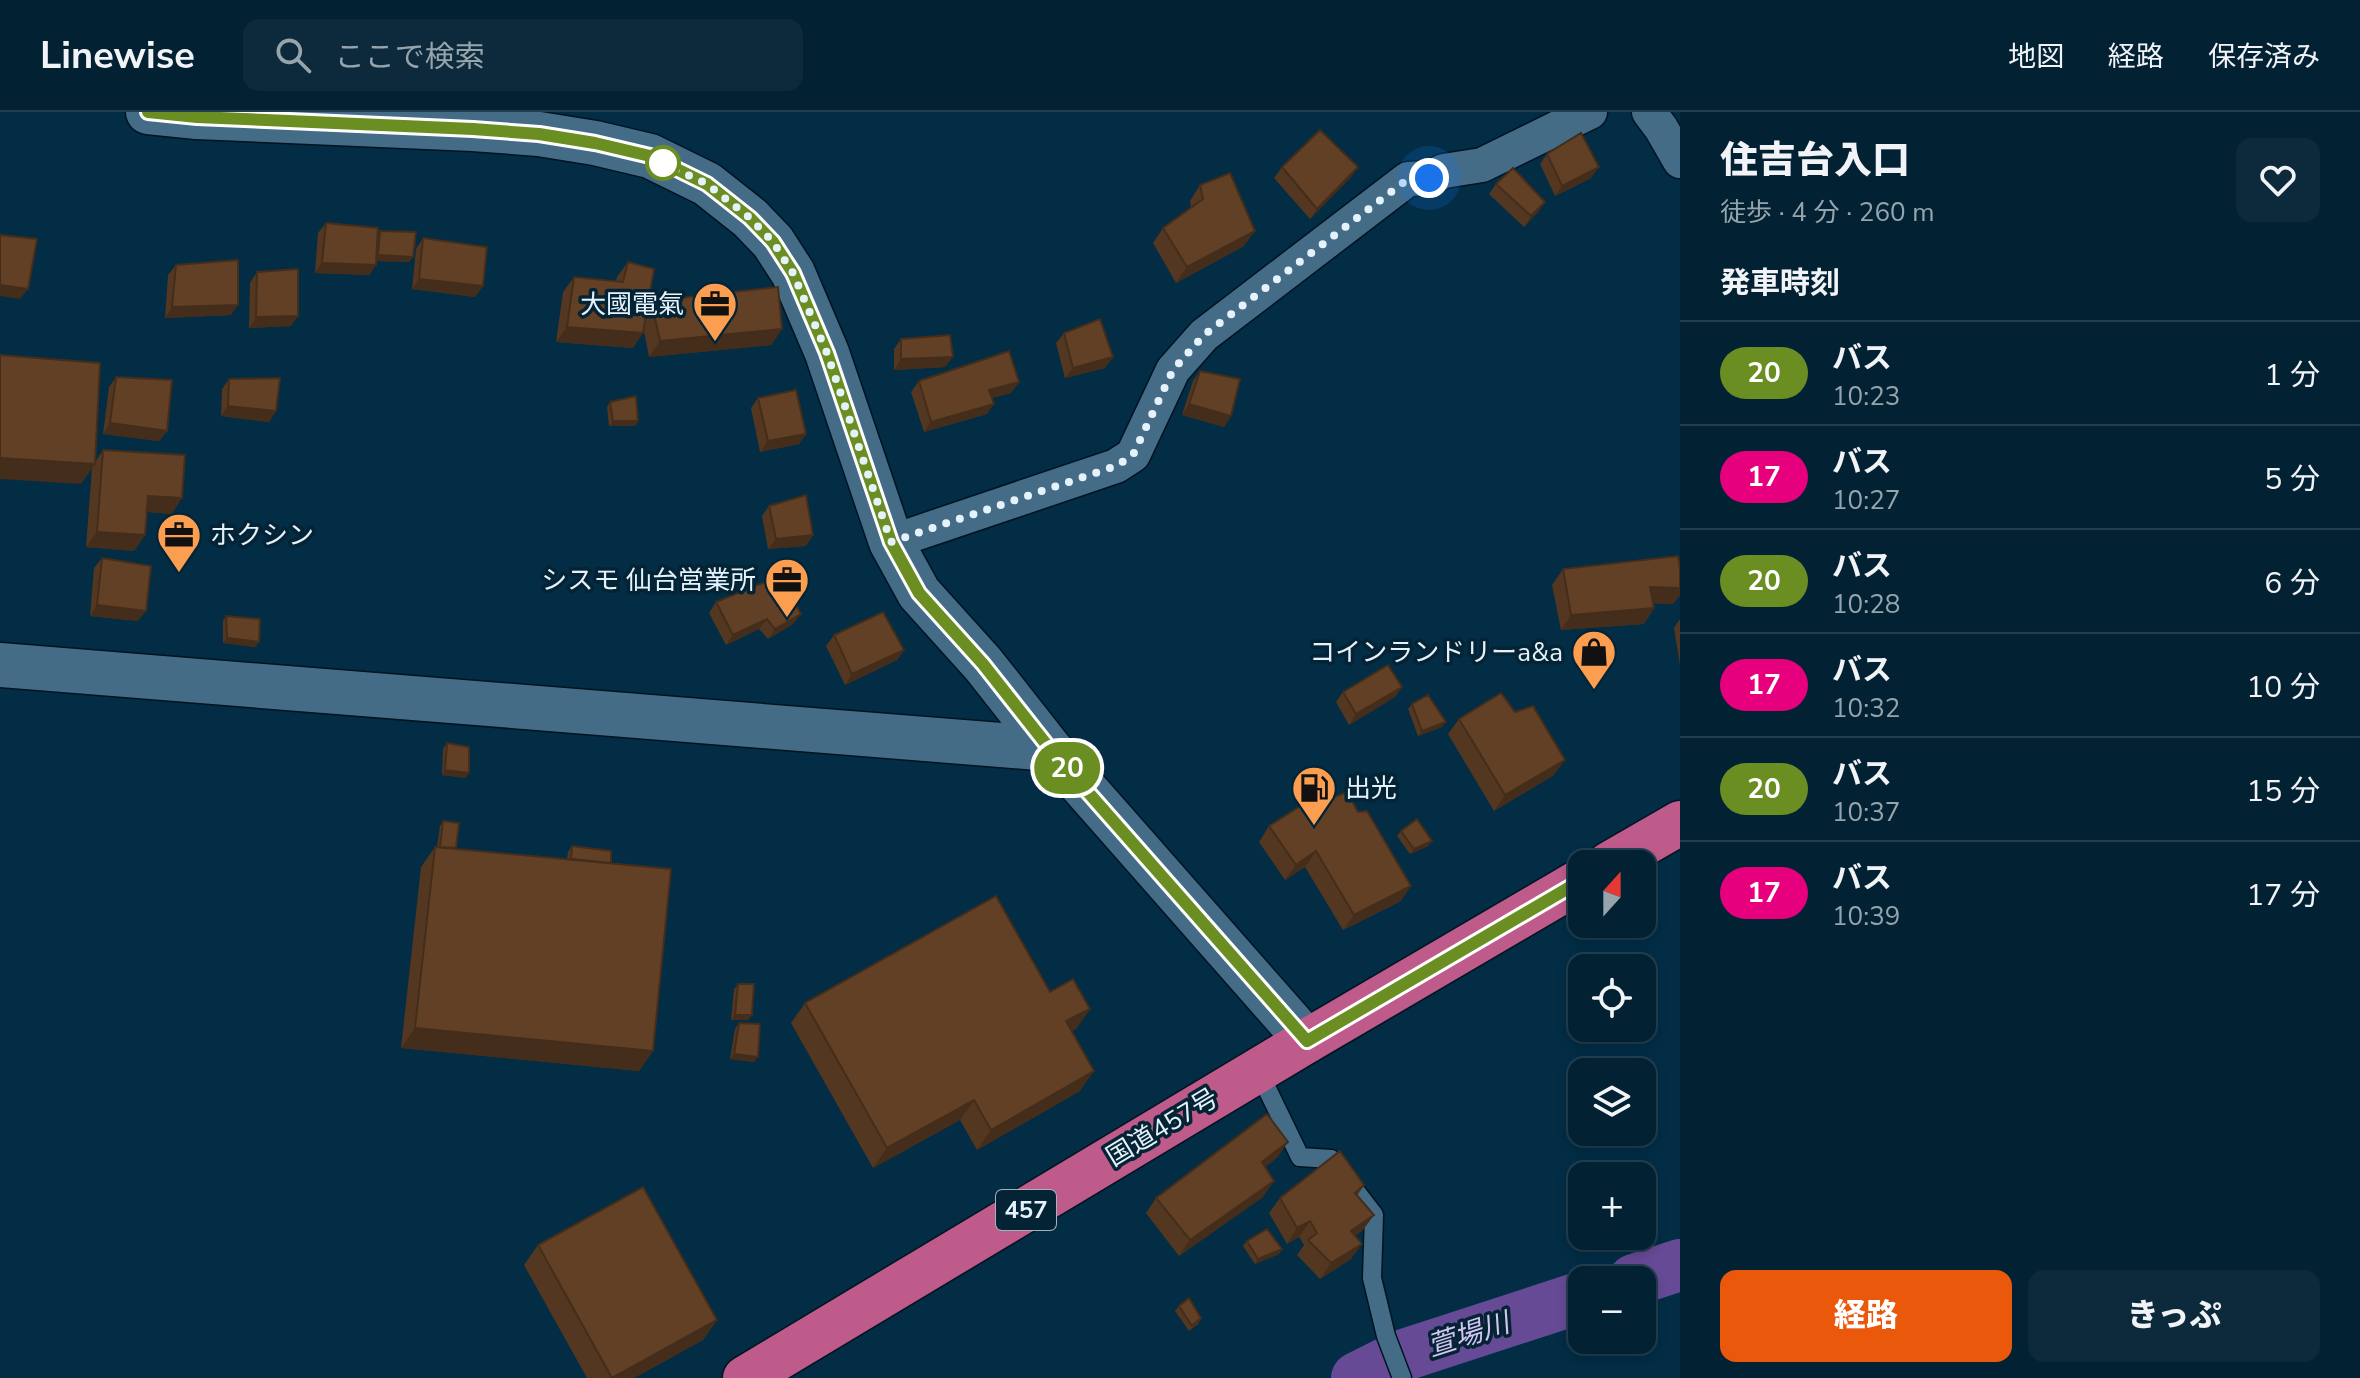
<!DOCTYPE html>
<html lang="ja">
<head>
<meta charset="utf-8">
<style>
	:root { --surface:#022234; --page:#0c2a3c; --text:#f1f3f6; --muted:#96a4ac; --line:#233f4f; --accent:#ea580c }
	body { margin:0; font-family:"Nunito Sans","Noto Sans JP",sans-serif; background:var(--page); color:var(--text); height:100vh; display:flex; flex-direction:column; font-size:30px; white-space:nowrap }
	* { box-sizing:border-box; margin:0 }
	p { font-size:26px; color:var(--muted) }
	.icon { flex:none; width:44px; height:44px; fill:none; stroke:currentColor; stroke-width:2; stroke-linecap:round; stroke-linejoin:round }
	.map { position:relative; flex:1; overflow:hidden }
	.drawer { display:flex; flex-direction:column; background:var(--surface); width:680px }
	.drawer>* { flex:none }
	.badge { padding:0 16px; border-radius:26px; font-size:28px; line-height:52px }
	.needle { width:52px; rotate:21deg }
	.controls { position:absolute; left:1568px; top:738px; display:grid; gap:16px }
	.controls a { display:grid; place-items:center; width:88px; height:88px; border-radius:16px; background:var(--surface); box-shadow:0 4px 12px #0003,0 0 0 2px var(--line); font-size:40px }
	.you { position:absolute; width:40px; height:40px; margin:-20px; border:6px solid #fff; border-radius:50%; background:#1a73e8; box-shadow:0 0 0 12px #1a73e833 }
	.map>.badge { position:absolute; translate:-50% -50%; box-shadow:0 0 0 4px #fff }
	h2 { padding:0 40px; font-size:30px; line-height:72px }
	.round { display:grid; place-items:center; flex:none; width:84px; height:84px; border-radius:16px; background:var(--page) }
	.head { display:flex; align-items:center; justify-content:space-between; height:136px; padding:0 40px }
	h1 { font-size:38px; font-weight:800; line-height:60px }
	.button { display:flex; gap:16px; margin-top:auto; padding:16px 40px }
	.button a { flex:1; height:92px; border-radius:16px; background:var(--accent); color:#fff; font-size:32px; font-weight:800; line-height:92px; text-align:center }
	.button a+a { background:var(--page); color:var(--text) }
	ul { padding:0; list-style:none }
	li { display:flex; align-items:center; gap:24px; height:104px; padding:0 40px; border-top:2px solid var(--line) }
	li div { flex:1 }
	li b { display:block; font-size:30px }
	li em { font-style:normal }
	li .badge { min-width:88px; font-weight:700; text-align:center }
	header { display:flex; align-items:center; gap:48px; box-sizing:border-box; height:112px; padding:0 40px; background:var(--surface); border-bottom:2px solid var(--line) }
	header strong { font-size:38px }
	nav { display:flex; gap:44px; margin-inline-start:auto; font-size:28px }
	.search { width:560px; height:72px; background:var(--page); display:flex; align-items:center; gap:20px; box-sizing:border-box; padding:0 28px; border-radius:16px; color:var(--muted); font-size:30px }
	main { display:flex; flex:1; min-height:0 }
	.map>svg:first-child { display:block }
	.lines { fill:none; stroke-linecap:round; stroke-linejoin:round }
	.river { stroke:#664a96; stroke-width:52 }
	.service-casing { stroke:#021421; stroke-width:21 }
	.minor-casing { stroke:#021421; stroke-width:37 }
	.tertiary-casing { stroke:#021421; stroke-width:47 }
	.trunk-casing { stroke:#021421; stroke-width:47 }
	.service { stroke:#446c87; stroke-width:18 }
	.minor { stroke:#446c87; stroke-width:34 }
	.tertiary { stroke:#446c87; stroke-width:44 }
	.trunk { stroke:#be5b8b; stroke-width:44 }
	.wall { fill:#533720 }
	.shaded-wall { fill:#442d1a }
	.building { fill:#614025; stroke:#442d1a; stroke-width:2 }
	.line-casing { stroke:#fff; stroke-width:18 }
	.line { stroke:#6b8e23; stroke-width:12 }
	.walk { stroke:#e5f2fb; stroke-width:8; stroke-dasharray:0 14.4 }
	.stop-dot { fill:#fff; stroke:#6b8e23; stroke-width:4 }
	.labels { text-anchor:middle; stroke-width:7; stroke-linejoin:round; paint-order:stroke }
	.shield { fill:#042335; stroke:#a2b4c0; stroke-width:2 }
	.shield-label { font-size:24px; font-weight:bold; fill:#e5f2fb }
	.poi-label { font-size:26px; fill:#e5f2fb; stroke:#042335; text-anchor:end }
	.street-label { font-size:26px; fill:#e5f2fb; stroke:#042335 }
	.water-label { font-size:28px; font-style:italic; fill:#d3c6f1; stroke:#042335 }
</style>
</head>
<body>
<header>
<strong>Linewise</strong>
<div class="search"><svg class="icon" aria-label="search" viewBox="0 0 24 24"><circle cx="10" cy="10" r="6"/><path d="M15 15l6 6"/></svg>ここで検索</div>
<nav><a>地図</a><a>経路</a><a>保存済み</a></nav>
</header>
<main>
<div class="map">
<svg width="1680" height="1266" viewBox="0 0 1680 1266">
	<rect width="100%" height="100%" fill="#022d45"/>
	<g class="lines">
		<path class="river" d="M1634,1168l46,-15
			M1357,1266l44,-22 181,-59"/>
		<g class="service-casing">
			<path id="service" d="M1258,958l42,87 31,2 43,56 -2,63 14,58 16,42"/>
		</g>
		<g class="minor-casing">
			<path id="minor" d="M1649,0l12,16 19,33
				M891,430l225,-76 17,-11 40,-85 31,-35 204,-156 21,-1 15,-7 38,-6 108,-53"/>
		</g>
		<g class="tertiary-casing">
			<path id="tertiary" d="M148,0l49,5 276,12 66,5 56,9 55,13 57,28 43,34 23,24 20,31 34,80 64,189 28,51 64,71 67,85 257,292
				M0,553l1050,84"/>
		</g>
		<g class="trunk-casing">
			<path id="trunk" d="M1609,752l71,-41
				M745,1266l562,-337 275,-161"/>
		</g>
		<use href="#service" class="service"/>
		<use href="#minor" class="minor"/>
		<use href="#tertiary" class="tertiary"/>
		<use href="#trunk" class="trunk"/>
	</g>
	<path class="wall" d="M1547,42l44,24 -36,18 -15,-32z
		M1282,55l69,10 -41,42 -36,-41z
		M1496,72l49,18 -7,10 -14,15 -35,-33z
		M1200,73l44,61 -68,37 -23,-40 10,-15 28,-20 -1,-7z
		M326,111l52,12 2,-4 33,26 -4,5 -33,-1v4l-7,10 -54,-2 3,-40z
		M423,126l60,48 -8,11 -63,-8 4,-40z
		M628,150l20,44 3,-5 131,28 -11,16 -122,12 -5,-26 -11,17 -77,-6 7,-50 11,-15 42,4 1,-4z
		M176,153l55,50 -66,3 3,-43z
		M257,160l34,54 -42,2 1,-45z
		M1064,221l49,24 -8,11 -40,10 -9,-35z
		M901,227l44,28 -51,3v-21z
		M1200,259l31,45 -7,11 -42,-12 11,-34z
		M116,265l51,54 -8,10 -56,-7 6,-47z
		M229,267l47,32 -7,11 -48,-6 1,-27z
		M919,269l100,1 -8,11 -19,5 -5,16 -63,18 -13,-40z
		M758,286l48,36 -7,10 -39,8 -9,-44z
		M610,290l28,19 -3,5h-26l-2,-19z
		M103,338l69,64 -25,-2 -2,23 -11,16 -48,-4 6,-79 -11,16z
		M769,394l44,29 -7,11 -38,3 -6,-33z
		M102,446l36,63 -48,-5 4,-48z
		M1680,456v27l-7,9 -20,-1 1,5 -10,16 -83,6 -9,-45 11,-16z
		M716,490l85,12 -8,10 -25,15 -9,-10 -33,16 -17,-32z
		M226,504l33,26 -4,5 -32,-4v-22z
		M1680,507v46l-6,-37z
		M834,523l70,15 -7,10 -52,25 -19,-39z
		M1402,575l-7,10 -46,28 -13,-23 7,-10z
		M1412,592l30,23 -24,9 -10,-27z
		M1459,607l95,56 -60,36 -46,-77z
		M447,631l22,30 -4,5 -23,-3 1,-26z
		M1335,685l23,15 43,89 -58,29 -38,-63 -20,13 -26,-38 10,-16z
		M443,709l13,28 111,10 1,-7 4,-6 39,17 42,188 -14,20 -238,-23 20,-181 14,-20h2l3,-21z
		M1401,719l27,15 -18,8 -13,-18z
		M738,872l14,31 -4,5h-17l3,-31z
		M1050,880l40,17 -14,20 -5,2 9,60 -103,59 -17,-30 -87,48 -82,-145 14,-20z
		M739,911l15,39 -24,-3 5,-30z
		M1278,1045l-13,10 -2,30 -84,59 -33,-43 10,-15z
		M1364,1073l-7,11 6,34 -8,6 -4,23 -31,20 -23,-24 7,-10 -5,-8 -12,7 -18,-31 11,-15z
		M1247,1129l35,8 -3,5 -24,10 -12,-18z
		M538,1133l179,75 -14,20 -69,38h-47l-63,-113z
		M1179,1194l22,12 -3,6 -9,7 -14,-20z"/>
	<path class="shaded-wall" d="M1358,55l-7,10 -41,42 7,-10z
		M1599,55l-8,11 -36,18 7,-10z
		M1545,90l-7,10 -14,15 7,-11z
		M1255,119l-11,15 -68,37 11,-16z
		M378,143l35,2 -4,5 -35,-1z
		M322,151l54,2 -7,10 -54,-2z
		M419,167l64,7 -8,11 -63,-8z
		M0,173l28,4 -8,10 -20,-3z
		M238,193l-7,10 -66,3 7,-11z
		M298,204l-7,10 -42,2 7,-11z
		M567,215l76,6 -10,15 -77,-6z
		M782,217l-11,16 -122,12 11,-16z
		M953,245l-8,10 -51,3 7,-11z
		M1113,245l-8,11 -40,10 8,-10z
		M1019,270l-8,11 -30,7 8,-10z
		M994,292l-7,10 -63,18 7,-10z
		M1189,292l42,12 -7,11 -42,-12z
		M228,294l48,5 -7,11 -48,-6z
		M613,309h25l-3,5h-26z
		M110,311l57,8 -8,10 -56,-7z
		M806,322l-7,10 -39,8 8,-11z
		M0,346l95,6 -14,20 -81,-5z
		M148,384l34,2 -10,16 -35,-3z
		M97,420l48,3 -11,16 -48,-4z
		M813,423l-7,11 -38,3 8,-10z
		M1650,475l30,1v7l-7,9 -34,-1z
		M97,493l49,6 -8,10 -48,-5z
		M1654,496l-10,16 -83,6 10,-15z
		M801,502l-8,10 -25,15 7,-10z
		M767,507l-8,10 -33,16 7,-10z
		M227,526l32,4 -4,5 -32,-4z
		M904,538l-7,10 -52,25 7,-11z
		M1402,575l-7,10 -46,28 7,-11z
		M1446,610l-4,5 -24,9 4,-5z
		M1565,648l-11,15 -60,36 11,-16z
		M445,658l24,3 -4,5 -23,-3z
		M1432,729l-4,5 -18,8 4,-5z
		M1316,739l-11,16 -20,13 11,-15z
		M1411,774l-10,15 -58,29 11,-15z
		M1090,897l-14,20 -24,12 14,-20z
		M735,903h17l-4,5h-17z
		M415,916l238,23 -14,20 -238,-23z
		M734,942l24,3 -4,5 -24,-3z
		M1094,959l-14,20 -103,59 14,-20z
		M974,988l-14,20 -87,48 14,-20z
		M1288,1030l-10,15 -27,20 11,-15z
		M1274,1069l-11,16 -84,59 11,-16z
		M1374,1103l-11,15 -22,16 10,-15z
		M1310,1109l-11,16 -12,7 10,-16z
		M1362,1132l-11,15 -31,20 11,-16z
		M1282,1137l-3,5 -24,10 3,-5z
		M717,1208l-14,20 -69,38h-22z"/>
	<path class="building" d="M1320,18l38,37 -41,42 -35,-42z
		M1581,21l18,34 -37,19 -15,-32z
		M1513,56l32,34 -14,14 -35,-32z
		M1230,61l25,58 -68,36 -24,-39 40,-29 -3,-14z
		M326,111l52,5 -2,37 -54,-2z
		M380,119l36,1 -3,25 -35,-2z
		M0,123l37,4 -9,50 -28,-4z
		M423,126l64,9 -4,39 -64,-7z
		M238,148v45l-66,2 4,-42z
		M628,150l26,7 -11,64 -76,-6 7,-50 49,5z
		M298,157v47l-42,1 1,-45z
		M778,175l4,42 -122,12 -9,-40z
		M1100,207l13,38 -40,11 -9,-35z
		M950,223l3,22 -52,2v-20z
		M1009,239l10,31 -30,8 5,14 -63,18 -12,-41z
		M0,243l100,8 -5,101 -95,-6z
		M1200,259l40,8 -9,37 -42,-12z
		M116,265l56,3 -5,51 -57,-8z
		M280,266l-4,33 -48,-5 1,-27z
		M796,278l10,44 -38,7 -10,-43z
		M636,284l2,25h-25l-3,-19z
		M103,338l82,5 -3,43 -34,-2 -3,39 -48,-3z
		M806,383l7,40 -37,4 -7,-33z
		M1678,444l2,12v20l-30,-1 4,21 -83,7 -8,-46z
		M102,446l49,8 -5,45 -49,-6z
		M780,464l21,38 -26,15 -8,-10 -34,16 -17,-33z
		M883,500l21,38 -52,24 -18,-39z
		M226,504l34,3 -1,23 -32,-4z
		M1388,553l14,22 -46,27 -13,-22z
		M1501,581l14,19 18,-6 32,54 -60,35 -46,-76z
		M1428,583l18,27 -24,9 -10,-27z
		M447,631l22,4v26l-24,-3z
		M1332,674l3,11 12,-5 11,20 9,-1 44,75 -57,29 -38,-64 -20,14 -27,-39z
		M1417,707l15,22 -18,8 -13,-18z
		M443,709l16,2 -3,25 -16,-1z
		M572,734l39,5v12l-40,-4z
		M435,735l236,22 -18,182 -238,-23z
		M996,784l54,96 23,-13 17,30 -24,12 28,50 -103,59 -17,-30 -87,48 -82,-145z
		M738,872h16l-2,31h-17z
		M739,911l21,1 -2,33 -24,-3z
		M1267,1002l21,28 -26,20 12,19 -84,59 -34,-42z
		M1340,1039l24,34 -9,8 19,22 -23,16 11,13 -31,19 -23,-23 9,-7 -7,-12 -13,7 -17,-30z
		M643,1075l74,133 -105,58 -74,-133z
		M1267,1117l15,20 -24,10 -11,-18z
		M1189,1186l12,20 -9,8 -13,-20z"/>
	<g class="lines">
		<g class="line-casing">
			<path id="line" d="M148,0l49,5 276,12 66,5 56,9 55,13 57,28 43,34 23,24 20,31 34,80 64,189 28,51 64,71 67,85 257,292 275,-161"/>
		</g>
		<use href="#line" class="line"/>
		<path class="walk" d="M663,51l44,21 43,34 23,24 20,31 34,80 64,189 225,-76 17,-11 40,-85 31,-35 204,-156 21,-1"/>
	</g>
	<defs>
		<g id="office-pin" transform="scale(2.3)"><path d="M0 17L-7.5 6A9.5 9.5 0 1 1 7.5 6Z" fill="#fb9e50" stroke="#042335"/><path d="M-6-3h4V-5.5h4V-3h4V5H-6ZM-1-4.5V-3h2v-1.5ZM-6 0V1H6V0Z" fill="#111"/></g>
		<g id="shop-pin" transform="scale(2.3)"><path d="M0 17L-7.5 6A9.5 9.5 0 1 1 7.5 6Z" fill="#fb9e50" stroke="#042335"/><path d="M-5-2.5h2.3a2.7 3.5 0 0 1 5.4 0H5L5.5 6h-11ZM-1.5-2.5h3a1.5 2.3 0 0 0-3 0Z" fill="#111"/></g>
		<g id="fuel-pin" transform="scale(2.3)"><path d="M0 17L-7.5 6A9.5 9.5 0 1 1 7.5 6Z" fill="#fb9e50" stroke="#042335"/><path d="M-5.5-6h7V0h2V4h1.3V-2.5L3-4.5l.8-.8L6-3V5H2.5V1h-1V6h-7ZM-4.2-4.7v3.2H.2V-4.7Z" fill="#111"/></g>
	</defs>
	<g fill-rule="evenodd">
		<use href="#office-pin" x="715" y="192"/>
		<use href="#office-pin" x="179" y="423"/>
		<use href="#office-pin" x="787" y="468"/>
		<use href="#shop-pin" x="1594" y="540"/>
		<use href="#fuel-pin" x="1314" y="676"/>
	</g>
	<circle class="stop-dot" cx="663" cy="51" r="16"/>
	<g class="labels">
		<rect class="shield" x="996" y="1078" width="60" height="40" rx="6"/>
		<g class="shield-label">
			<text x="1026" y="1106">457</text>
		</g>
		<g class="poi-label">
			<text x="684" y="201">大國電氣</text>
			<text x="210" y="432" text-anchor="start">ホクシン</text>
			<text x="756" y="477">シスモ 仙台営業所</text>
			<text x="1563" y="549">コインランドリーa&amp;a</text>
			<text x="1345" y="685" text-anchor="start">出光</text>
		</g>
		<g class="street-label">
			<text transform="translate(1162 1015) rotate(-31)" y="9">国道457号</text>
		</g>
		<g class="water-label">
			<text transform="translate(1468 1222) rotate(-18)" y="10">萱場川</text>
		</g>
	</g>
</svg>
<div class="controls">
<a><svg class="needle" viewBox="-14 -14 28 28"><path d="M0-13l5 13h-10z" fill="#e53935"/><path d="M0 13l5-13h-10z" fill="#96a4ac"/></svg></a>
<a><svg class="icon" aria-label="locate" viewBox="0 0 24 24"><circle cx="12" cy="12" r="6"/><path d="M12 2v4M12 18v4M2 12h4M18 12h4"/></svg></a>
<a><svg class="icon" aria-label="layers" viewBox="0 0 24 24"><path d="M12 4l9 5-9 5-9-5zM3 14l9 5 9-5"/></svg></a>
<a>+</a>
<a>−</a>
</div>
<div class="you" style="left:1429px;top:66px"></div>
<b class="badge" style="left:1067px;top:656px;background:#6b8e23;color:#fff">20</b>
</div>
<section class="drawer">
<div class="head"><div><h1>住吉台入口</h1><p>徒歩 · 4 分 · 260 m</p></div><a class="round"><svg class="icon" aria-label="heart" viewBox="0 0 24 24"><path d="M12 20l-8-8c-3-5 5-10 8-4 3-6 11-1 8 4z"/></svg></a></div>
<h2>発車時刻</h2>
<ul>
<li><span class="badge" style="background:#6b8e23;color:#fff">20</span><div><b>バス</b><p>10:23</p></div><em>1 分</em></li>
<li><span class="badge" style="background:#e6007e;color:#fff">17</span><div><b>バス</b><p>10:27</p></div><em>5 分</em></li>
<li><span class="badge" style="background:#6b8e23;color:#fff">20</span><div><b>バス</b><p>10:28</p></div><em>6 分</em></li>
<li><span class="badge" style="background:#e6007e;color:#fff">17</span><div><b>バス</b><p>10:32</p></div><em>10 分</em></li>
<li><span class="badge" style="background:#6b8e23;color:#fff">20</span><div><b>バス</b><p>10:37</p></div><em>15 分</em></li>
<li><span class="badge" style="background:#e6007e;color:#fff">17</span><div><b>バス</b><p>10:39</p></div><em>17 分</em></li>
</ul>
<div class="button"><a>経路</a><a>きっぷ</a></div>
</section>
</main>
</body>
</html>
